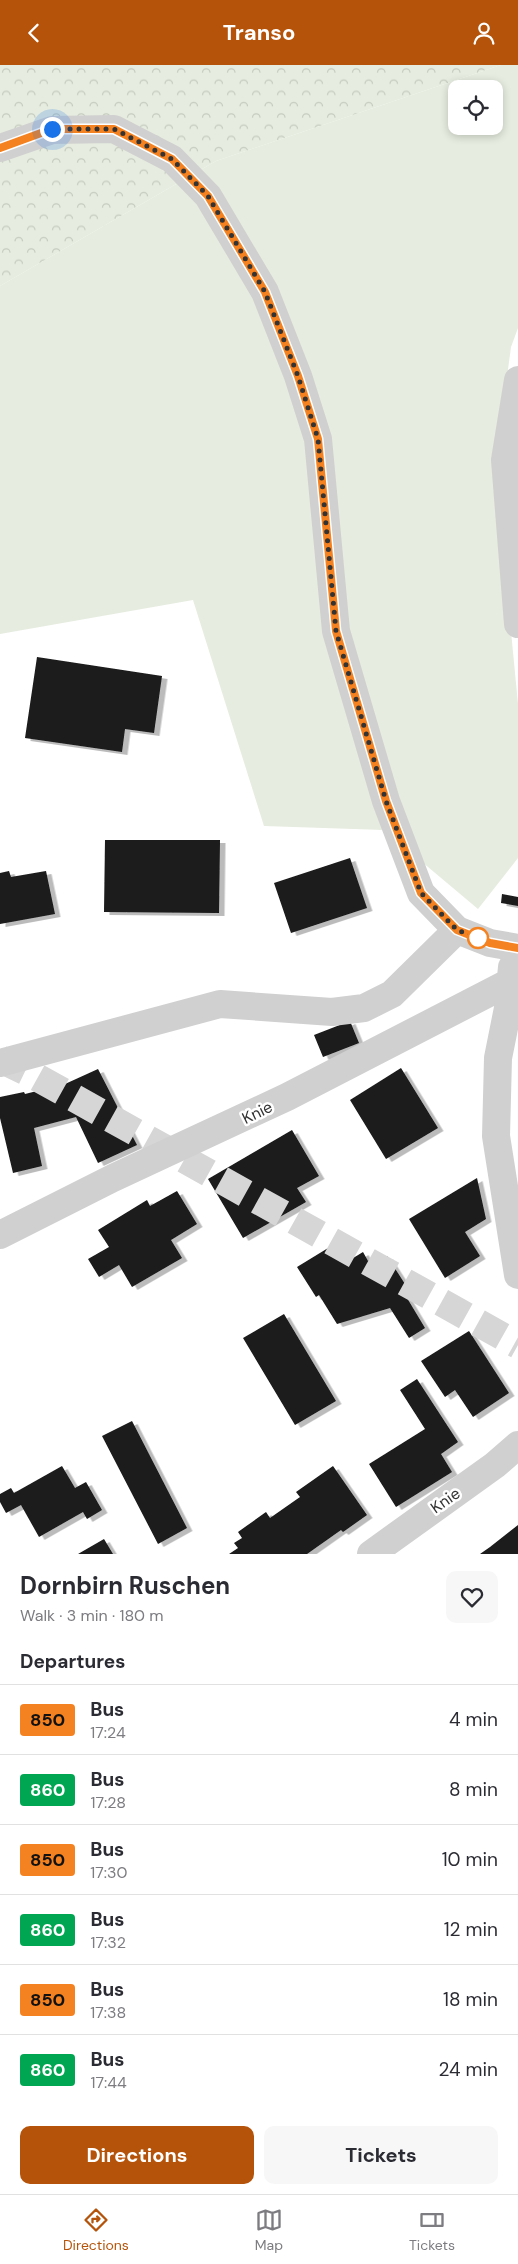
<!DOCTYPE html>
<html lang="en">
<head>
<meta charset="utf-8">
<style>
	:root { --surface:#fff; --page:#f7f7f7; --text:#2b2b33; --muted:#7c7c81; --line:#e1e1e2; --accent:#b45309 }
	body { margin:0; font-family:"DM Sans",sans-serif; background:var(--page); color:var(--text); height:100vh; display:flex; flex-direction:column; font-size:19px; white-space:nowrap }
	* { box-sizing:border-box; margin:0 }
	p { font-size:16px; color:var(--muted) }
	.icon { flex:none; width:28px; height:28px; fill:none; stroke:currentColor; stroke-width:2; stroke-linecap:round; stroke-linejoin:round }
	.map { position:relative; height:1489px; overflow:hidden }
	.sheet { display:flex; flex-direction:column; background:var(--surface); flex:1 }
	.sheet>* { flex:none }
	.badge { padding:0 10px; border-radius:4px; font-size:18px; line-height:32px }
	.controls { position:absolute; left:448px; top:15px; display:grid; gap:10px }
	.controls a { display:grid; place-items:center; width:55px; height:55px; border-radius:10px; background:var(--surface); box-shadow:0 2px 8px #0003; font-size:25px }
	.you { position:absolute; width:25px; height:25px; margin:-12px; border:4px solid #fff; border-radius:50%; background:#1a73e8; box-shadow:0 0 0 8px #1a73e833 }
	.map>.badge { position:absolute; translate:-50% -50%; box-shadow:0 0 0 2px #fff }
	h2 { padding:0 20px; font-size:19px; line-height:45px }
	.round { display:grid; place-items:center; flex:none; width:52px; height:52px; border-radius:10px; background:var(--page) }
	.headline { display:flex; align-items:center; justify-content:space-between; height:85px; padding:0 20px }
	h1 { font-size:24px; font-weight:700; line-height:38px }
	.action { display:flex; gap:10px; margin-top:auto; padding:10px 20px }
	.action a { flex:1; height:58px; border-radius:10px; background:var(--accent); color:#fff; font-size:20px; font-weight:700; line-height:58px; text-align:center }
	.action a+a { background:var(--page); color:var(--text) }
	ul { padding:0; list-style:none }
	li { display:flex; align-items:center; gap:15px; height:70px; padding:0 20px; border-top:1px solid var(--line) }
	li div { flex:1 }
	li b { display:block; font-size:19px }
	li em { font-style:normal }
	li .badge { min-width:55px; font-weight:700; text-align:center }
	header { display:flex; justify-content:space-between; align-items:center; height:65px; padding:0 20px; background:var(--accent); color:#fff; font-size:22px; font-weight:700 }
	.menu { display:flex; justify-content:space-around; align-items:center; height:70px; border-top:1px solid var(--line); background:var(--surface); font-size:14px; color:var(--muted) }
	.menu a { display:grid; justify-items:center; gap:2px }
	.menu .on { color:var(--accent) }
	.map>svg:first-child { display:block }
	.green { fill:#e6ecdf; fill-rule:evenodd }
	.forest { fill:url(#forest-crowns) }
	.building { fill:#1a1a1a; filter:url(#shadow) }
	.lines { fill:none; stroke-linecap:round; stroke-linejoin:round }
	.primary-tunnel { stroke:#d6d6d6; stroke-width:28; stroke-dasharray:28 14; stroke-linecap:butt }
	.minor { stroke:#d0d0d0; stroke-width:28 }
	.tertiary { stroke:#d0d0d0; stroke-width:28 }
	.line-casing { stroke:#fff; stroke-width:11 }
	.line { stroke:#f58220; stroke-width:8 }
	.walk { stroke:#333; stroke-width:5; stroke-dasharray:0 9 }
	.stop-dot { fill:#fff; stroke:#f58220; stroke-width:2.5 }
	.labels { text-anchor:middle; stroke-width:5; stroke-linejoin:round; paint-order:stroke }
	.street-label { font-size:16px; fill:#333; stroke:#fff }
</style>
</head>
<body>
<header><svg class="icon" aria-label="back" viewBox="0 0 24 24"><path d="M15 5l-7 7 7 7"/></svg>Transo<svg class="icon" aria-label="person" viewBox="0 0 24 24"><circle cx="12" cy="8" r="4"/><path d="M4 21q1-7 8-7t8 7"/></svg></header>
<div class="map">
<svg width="518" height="1489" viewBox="0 0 518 1489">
	<defs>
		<pattern id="forest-crowns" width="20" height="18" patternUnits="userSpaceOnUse" patternTransform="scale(1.25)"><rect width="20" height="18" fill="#e6ecdf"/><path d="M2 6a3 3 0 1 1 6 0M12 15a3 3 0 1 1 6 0" fill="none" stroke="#c6cbc0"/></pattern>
		<filter id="shadow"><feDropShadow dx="5.5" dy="3" stdDeviation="0" flood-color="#0004"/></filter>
	</defs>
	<rect width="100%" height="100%" fill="#fff"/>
	<path class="green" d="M501,0h17v263l-7,19 -16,119 23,238v154l-40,51 -94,-79 -120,-4 -71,-226 -193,34v-348l216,-125zM456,24h38v37h-38z"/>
	<path class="forest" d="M0,0h501l-285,96 -216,125z"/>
	<path class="building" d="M37,592l125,19 -8,57 -29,-4 -3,23 -97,-14z
		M105,775h115l-1,73 -115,-1z
		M350,793l17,50 -76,25 -17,-50z
		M9,806l2,6 35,-6 9,43 -55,10v-51z
		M502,829l16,3v9l-17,-3z
		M350,956l9,22 -36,14 -9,-22z
		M401,1003l37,60 -52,31 -36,-59z
		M98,1004l39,76 -39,18 -22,-46 -42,11 8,38 -29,7 -13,-55v-21l24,-5 1,2 40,-10z
		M292,1065l27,46 -22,12 9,14 -63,36 -35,-59z
		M477,1113l9,41 -21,13 15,24 -35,22 -36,-59z
		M177,1126l20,33 -26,16 11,18 -50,29 -13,-22 -20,12 -11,-18 21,-12 -11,-17 49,-30 3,6z
		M333,1180l12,18 18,-11 5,9 9,-5 2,5 8,-5 25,39 -5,3 18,30 -16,10 -19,-30 -53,16 -18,-29 -3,2 -19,-30z
		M284,1249l52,87 -41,24 -52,-87z
		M469,1266l40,62 -36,24 -18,-27 -10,7 -24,-36z
		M417,1314l41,63 -17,12 11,18 -56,35 -27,-43 56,-35 -25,-39z
		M132,1356l55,107 -29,16 -56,-108z
		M62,1401l13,22 11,-6 16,28 -15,9 -4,-7 -44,25 -18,-32 -15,8 -6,-11v-8l11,-6 3,5z
		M333,1401l34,49 -24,17 -2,-2 -34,24h-78l9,-6 -4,-5 8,-5 -4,-6 28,-20 4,6 30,-21 -4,-5z
		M518,1460v29h-38l10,-7z
		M104,1474l9,15h-35z"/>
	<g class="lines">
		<path class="primary-tunnel" d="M0,994l31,15 487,271"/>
		<path class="minor" d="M518,315l-13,80 13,164
			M512,902l-4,41 -10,50 -2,78 22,139
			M0,998l220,-59 112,8 32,-4 28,-14 65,-64
			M0,1170l113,-57 174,-81 223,-115
			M371,1489l124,-89 23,-20"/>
		<path class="tertiary" d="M0,83l52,-18 62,-1 58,30 36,37 57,96 33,84 20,63 18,192 50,170 35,92 36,37 33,13 28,5"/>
	</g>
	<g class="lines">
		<g class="line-casing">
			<path id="line" d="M0,83l52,-19h62l58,30 36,37 57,96 33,84 20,63 18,192 50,170 35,92 36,37 33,13 28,5"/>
		</g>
		<use href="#line" class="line"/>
		<path class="walk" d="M52,64h62l58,30 36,37 57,96 33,84 20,63 18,192 50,170 35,92 36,37 21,8"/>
	</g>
	<circle class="stop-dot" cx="478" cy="873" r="10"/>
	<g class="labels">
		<g class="street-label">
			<text transform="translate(257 1047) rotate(-26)" y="6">Knie</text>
			<text transform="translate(445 1435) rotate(-35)" y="6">Knie</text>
		</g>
	</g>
</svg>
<div class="controls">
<a><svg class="icon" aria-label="locate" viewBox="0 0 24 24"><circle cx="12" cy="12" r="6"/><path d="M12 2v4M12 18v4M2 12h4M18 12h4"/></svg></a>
</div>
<div class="you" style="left:52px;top:64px"></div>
</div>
<section class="sheet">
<div class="headline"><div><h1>Dornbirn Ruschen</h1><p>Walk · 3 min · 180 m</p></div><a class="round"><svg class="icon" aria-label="heart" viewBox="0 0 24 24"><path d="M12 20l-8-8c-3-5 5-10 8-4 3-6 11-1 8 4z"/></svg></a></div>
<h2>Departures</h2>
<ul>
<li><span class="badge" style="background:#f58220;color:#111">850</span><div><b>Bus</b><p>17:24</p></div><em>4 min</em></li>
<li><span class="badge" style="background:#00a651;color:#fff">860</span><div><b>Bus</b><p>17:28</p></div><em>8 min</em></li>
<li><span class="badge" style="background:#f58220;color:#111">850</span><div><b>Bus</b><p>17:30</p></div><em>10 min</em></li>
<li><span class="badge" style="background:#00a651;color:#fff">860</span><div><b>Bus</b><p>17:32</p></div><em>12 min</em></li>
<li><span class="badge" style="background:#f58220;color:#111">850</span><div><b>Bus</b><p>17:38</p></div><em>18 min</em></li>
<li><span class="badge" style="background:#00a651;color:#fff">860</span><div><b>Bus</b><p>17:44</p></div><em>24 min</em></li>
</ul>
<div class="action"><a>Directions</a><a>Tickets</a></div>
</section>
<nav class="menu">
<a class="on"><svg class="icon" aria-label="directions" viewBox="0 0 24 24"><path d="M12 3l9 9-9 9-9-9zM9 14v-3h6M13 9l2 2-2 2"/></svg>Directions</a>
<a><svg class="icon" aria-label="map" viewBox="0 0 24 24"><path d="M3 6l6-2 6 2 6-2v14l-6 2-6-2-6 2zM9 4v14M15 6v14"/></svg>Map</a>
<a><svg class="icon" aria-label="tickets" viewBox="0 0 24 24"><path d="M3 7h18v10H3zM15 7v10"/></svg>Tickets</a>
</nav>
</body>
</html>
